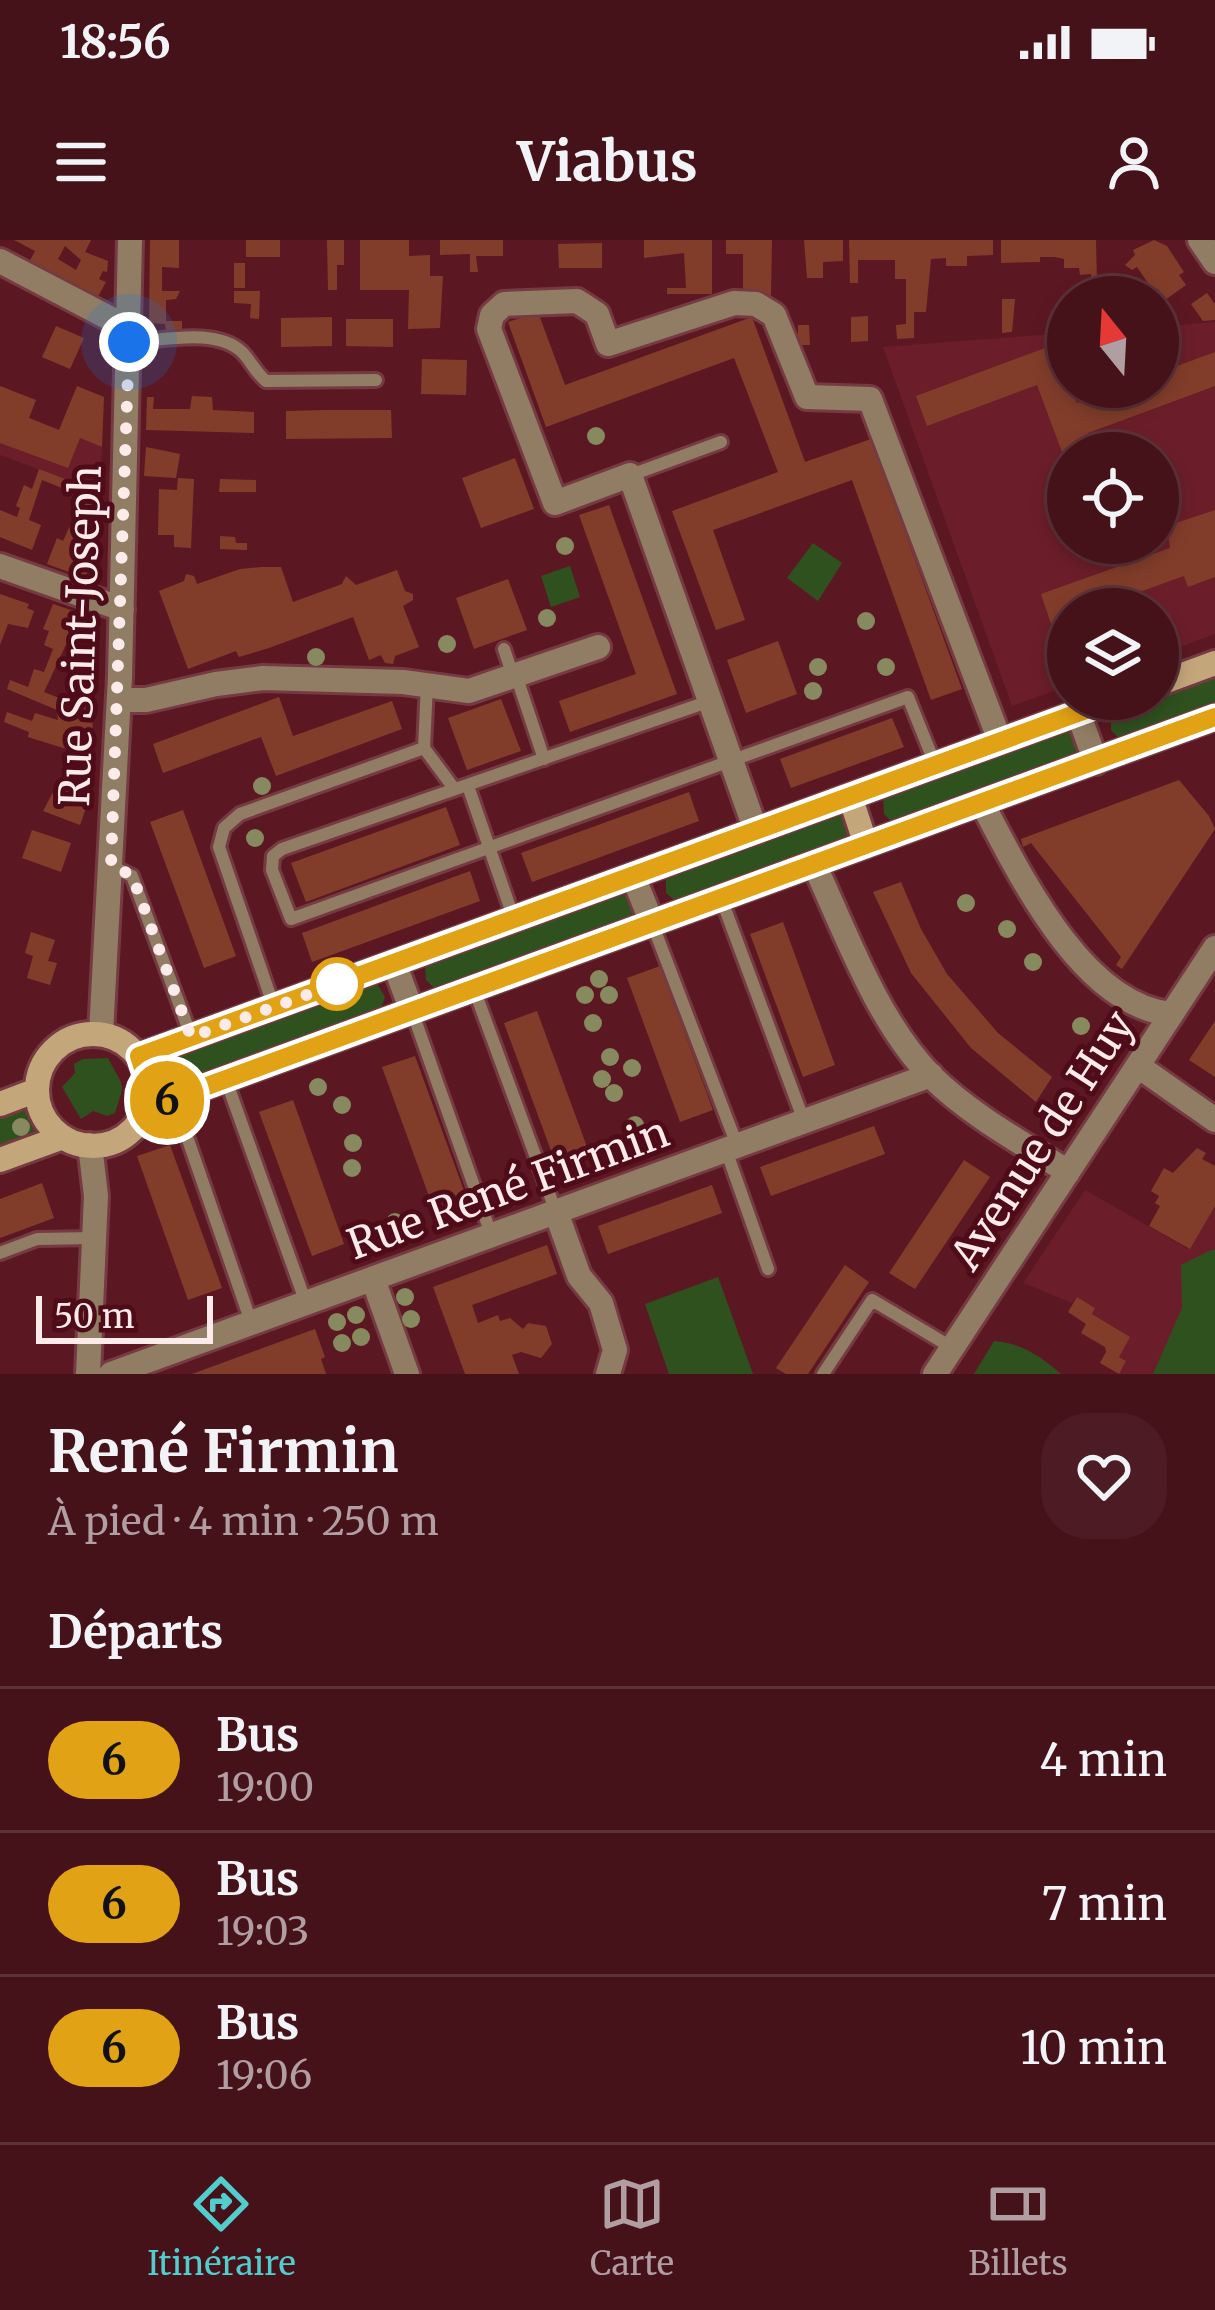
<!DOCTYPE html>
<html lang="fr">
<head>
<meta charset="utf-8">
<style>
	:root { --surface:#45121a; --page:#4c1b23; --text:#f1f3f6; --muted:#b09ea2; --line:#5d3239; --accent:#52cdce }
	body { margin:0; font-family:Merriweather,serif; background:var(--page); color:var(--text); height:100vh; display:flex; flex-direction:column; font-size:45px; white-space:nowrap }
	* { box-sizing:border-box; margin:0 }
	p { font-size:39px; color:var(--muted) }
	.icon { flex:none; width:66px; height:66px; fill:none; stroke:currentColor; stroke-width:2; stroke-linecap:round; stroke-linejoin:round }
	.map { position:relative; height:1134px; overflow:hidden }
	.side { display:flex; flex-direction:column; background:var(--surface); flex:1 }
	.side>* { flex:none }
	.badge { padding:0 24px; border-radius:39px; font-size:42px; line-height:78px }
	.needle { width:78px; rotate:342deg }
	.controls { position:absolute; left:1047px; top:36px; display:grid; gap:24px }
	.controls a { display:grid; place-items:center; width:132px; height:132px; border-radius:50%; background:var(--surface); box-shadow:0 6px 18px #0003,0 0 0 3px var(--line); font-size:60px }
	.scale { position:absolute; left:36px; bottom:30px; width:177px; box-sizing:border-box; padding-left:12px; border:6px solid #fdebeb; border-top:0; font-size:33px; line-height:42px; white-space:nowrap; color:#fdebeb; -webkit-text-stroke:9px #500b18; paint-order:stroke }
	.you { position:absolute; width:60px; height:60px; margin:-30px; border:9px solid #fff; border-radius:50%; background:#1a73e8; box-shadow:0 0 0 18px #1a73e833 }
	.map>.badge { position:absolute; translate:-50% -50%; box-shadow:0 0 0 6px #fff }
	h2 { padding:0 48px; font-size:45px; line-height:108px }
	.round { display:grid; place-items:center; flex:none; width:126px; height:126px; border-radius:48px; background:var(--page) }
	.summary { display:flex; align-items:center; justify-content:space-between; height:204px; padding:0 48px }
	h1 { font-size:57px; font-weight:700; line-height:90px }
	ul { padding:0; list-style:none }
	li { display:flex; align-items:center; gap:36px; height:144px; padding:0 48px; border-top:3px solid var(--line) }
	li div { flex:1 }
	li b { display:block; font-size:45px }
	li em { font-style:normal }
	li .badge { min-width:132px; font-weight:700; text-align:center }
	.status { display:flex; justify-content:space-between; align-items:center; height:84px; padding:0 60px; background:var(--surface); direction:ltr }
	.status svg { height:33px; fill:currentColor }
	header { display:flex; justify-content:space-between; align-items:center; height:156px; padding:0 48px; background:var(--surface); font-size:54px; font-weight:700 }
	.menu { display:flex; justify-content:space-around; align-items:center; height:168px; border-top:3px solid var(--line); background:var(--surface); font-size:33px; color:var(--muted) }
	.menu a { display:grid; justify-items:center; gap:6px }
	.menu .on { color:var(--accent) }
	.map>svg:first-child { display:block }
	.built { fill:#6b1e29; fill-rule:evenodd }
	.green { fill:#2f511e }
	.building { fill:#823d2a; fill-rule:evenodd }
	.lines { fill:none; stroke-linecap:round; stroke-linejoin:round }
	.lane-casing { stroke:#763a42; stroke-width:18 }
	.street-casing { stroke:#763a42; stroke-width:30 }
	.secondary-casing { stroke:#763a42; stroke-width:30 }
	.lane { stroke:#907d63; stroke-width:12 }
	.street { stroke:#907d63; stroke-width:24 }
	.secondary { stroke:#c4a67b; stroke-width:24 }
	.tree { fill:#87895e }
	.line-casing { stroke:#fff; stroke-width:27 }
	.line { stroke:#e1a215; stroke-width:18 }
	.walk { stroke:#fdebeb; stroke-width:12; stroke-dasharray:0 21.6 }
	.stop-dot { fill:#fff; stroke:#e1a215; stroke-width:6 }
	.labels { text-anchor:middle; stroke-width:10; stroke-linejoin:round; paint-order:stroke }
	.street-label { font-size:42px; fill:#fdebeb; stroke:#500b18 }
</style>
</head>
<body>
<div class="status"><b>18:56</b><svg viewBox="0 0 49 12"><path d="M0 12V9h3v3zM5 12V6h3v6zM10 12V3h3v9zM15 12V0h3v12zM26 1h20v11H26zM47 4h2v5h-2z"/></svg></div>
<header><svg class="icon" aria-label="menu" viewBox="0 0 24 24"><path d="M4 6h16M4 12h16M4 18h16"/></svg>Viabus<svg class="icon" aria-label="person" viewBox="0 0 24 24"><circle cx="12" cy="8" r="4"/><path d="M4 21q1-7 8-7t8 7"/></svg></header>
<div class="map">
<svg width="1215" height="1134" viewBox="0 0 1215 1134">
	<rect width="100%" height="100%" fill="#5c1822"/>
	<path class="built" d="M1215,82v312l-57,21v-46h-90v77l-56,20 -129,-359 185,-14v54h90v-60zM1068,213h90v90h-90z
		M0,166l102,41 -2,45 -100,-37z
		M1085,950l103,59 27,-46v171h-96l6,-14 -7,-4 10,-20 -37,-23 3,-6 -17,-10 -5,6 -49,-20z"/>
	<path class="green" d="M813,303l29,20 -24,38 -31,-23z
		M570,326l10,31 -29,10 -10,-31z
		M1215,431v37l-85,31 -11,-1 -8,-8v-16c14,-14 28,-15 47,-15v-7z
		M1055,489l15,1 6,6 3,16 -5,6 -172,64 -11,-1 -7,-7 -1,-17 6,-6z
		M835,570l13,9 2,16 -4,6 -162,61 -10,-2 -8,-7v-16l6,-6z
		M610,650l15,1 6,7 2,15 -4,7 -185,69 -11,-2 -7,-7 -1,-16z
		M376,742l9,15 -5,14 -203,74 -10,-1 -8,-7 -1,-16z
		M108,818c16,32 18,21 7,55l-8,3 -14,-5 -12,8 -19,-32 13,-14 -1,-9 9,-5z
		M13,867l13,1 10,13 -2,11 -7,8 -27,9v-38z
		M1211,1010h4v124h-62l29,-66 -1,-43z
		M718,1037l35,97h-84l-24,-70z
		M994,1101c27,2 47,15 67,33h-87z"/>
	<path class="building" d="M14,0h77l-6,12 23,9 -1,11 -4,-1 -4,8 7,3 -12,22 -68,-36 9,-17zM65,6l16,14 -5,10 -18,-11z
		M150,0h29v28l-17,-1v24h18l-4,8 -10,1v21h16v10h-16l-1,-7 -16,-1z
		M246,0h34v17h-34z
		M327,0h17v25h-7v25h-9z
		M360,0h49v16l21,-1v21h13l-3,52 -32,1 1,-39h-49z
		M440,0h63v16h-27l2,16h-8v-18l-30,1z
		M644,0h68v54h-45v-6h19l-2,-35 -40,5z
		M726,0h46l-1,55h-28v-41h-17z
		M804,0h39v21l-20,1v16h-16z
		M849,0h144v15l-26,1v10h-21v-8l-15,1 -5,53h-12v26l-17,1 -1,-14 10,-1v-45h-11v-19h-37v23h-8z
		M1001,0h95l1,45h-6v-11l-11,1 -1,-7h-15v-9l-9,-2h-15v5l-39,1z
		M1154,0l13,6 17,26 -5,3 7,10 -21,15 -7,-11 -4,3 -17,-25 -5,3 -7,-5 10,-10 -2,-5z
		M602,3v25h-43l-1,-24z
		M234,23h11v25h-11z
		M234,51h26l-1,28 -9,-1 1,-14 -17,-1z
		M1207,53l8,11v16l-12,1 -12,-17z
		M1002,59h13l-3,33 -10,1z
		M538,72l27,73 187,-68 53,145 66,-23 91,250 -31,11 -79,-220 -139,50 32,90 -29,10 -44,-119 106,-39 -44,-114 -188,69 -38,-105z
		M868,76v25l-17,1v-25z
		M332,77v29l-51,1v-29z
		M346,79h47v28l-47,-1z
		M798,85h11l1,20h-12z
		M56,86l28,12 -14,31 -28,-12z
		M1056,104l12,43 9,16 43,-16h38v-14l57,-21v34l-127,47 8,20h-28v15l-31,-83 -110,41 -11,-30z
		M422,119l45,1 -1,35 -45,-1z
		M0,146l36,14 -7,18 30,12 18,-44 27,11 -2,50 -22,-9 -12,30 -68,-25z
		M192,156l20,1 1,13 41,2v21l-108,-3 1,-33h7l-1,12h37z
		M324,170h67l1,28 -106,1v-28z
		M146,207l34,7 -4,24 -32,-2z
		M515,218l19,51 -53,19 -19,-50z
		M39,229l26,10 -3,9 -20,-8 -13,40 12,5 -9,25 -32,-13v-27l17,7 3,-9 -4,-2 8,-21 8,4z
		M178,238l16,1 -3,69 -17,-1v-12h-16l1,-46 18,1z
		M220,239l36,1v12h-37z
		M91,248l9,4 -1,24 -16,-6z
		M609,265l68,189 -107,38 -11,-31 77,-27 -57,-159z
		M1215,270v67l-27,10 -4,-11 -92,33h-24v9l-17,6 -10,-30 129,-46 -3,-22z
		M73,279l6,2 -3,10 8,3 -5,12 8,3 -4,11 8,3 -6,15 -38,-14 10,-26 6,3z
		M220,296l15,1 1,6h11v7l-27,-1z
		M261,327h20l12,35 49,-18 4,-8 10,9 41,-15 8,21 8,3v6l-10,6 16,41 -24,9 -2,8 -8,-1 -4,-8 -12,5 -16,-43 -84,31 -30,9 -3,-6 -48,18 -29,-78 25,-10 2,-7 8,2 3,8 43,-15z
		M508,339l19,51 -53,19 -18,-51z
		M0,354l29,10 -2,4 7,3 -6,17 -20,-4 -8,21z
		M53,364l39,13 4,6 -5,13 -14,-5 -4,9 -4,-2 -25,54 23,9 5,-14 21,7 -1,63 -64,-20 1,-5 -25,-10 3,-10 25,9 3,-8 23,7 -1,-10 -50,-21 3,-9 18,7 6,-18 10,3 9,-23 -9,-4 5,-14 -6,-2z
		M778,401l19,53 -51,19 -19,-53z
		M279,457l14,39 99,-35 10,28 -126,47 -15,-39 -98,36 -10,-29z
		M501,459l20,52 -54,19 -19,-52z
		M892,478l12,29 -113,41 -11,-29z
		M61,537l15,6 -6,16 17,6 -7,20 -37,-14z
		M1179,540l30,36 6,13 -93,140 -6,-4 5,-8 -90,-114 -8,4 -2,-8z
		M689,552l10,29 -167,61 -11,-29z
		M446,567l14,38 -154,57 -15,-39z
		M183,570l53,146 -32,12 -54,-146z
		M32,590l39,13 -10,29 -39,-14z
		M470,631l10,30 -168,61 -10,-29z
		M901,642l20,47 26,45 51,59 54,44 -16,25 -65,-54 -60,-75 -38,-81z
		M783,682l52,143 -32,12 -53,-143z
		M31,692l24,8 -7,21 9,2 -7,22 -23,-7 6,-22 -8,-3z
		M660,726l53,144 -33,12 -53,-144z
		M537,771l53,144 -33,12 -53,-144z
		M1215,781v56l-26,-17z
		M415,816l52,143 -33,11 -52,-143z
		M293,860l51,144 -32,12 -53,-144z
		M874,886l11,28 -114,42 -11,-29z
		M170,905l52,143 -34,12 -51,-144z
		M1197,908l9,5 -4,6 13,7v40l-25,43 -41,-23 11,-20 -5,-3 4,-7 -8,-5 13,-23 9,5z
		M964,920l26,17 -75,112 -26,-16z
		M42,943l12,35 -54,20v-39z
		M712,945l10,28 -114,41 -10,-28z
		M547,1005l10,29 -85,31 6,18 20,-8 2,6 10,-3 13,11 5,-6 18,3 6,18 -11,14 -20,-6 -9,3 7,19h-54l-32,-87z
		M845,1025l24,17 -61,92h-22l-10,-6z
		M1077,1057l18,11 -3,6 38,23 -11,20 7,4 -7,13 -19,-11 6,-11 -1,-5 -24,-14 5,-9 -18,-12z
		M315,1089l10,28 -4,2 5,15h-134z"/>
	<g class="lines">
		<g class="lane-casing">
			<path id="lane" d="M129,102c31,-1 87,-15 113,10 9,9 13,20 24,29l110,-1
				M631,235l90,-33
				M504,409l9,27
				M516,435l28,84
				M427,444l-3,64 29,39
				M710,461l-428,148 -9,7 -1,14 19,49 617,-222 27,67
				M468,546l46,133
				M111,626l21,10 59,160
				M721,658l83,223
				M652,683l85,222
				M474,749l82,223
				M274,767l-55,-160 5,-19 16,-14 184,-66
				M412,771l79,223
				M226,840l80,223
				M184,888l67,194
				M726,910l42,119
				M0,1013l37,-14 57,-1
				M823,1134l49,-74 79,47"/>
		</g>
		<g class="street-casing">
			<path id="street" d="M1200,0l15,22
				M0,21l111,58 18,4
				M0,326l122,43
				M119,460h27l70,-16 47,-6 140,4 66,9 129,-44
				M1078,473l18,49
				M982,563c38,72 100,202 189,211
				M756,591l-126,-356 -75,28 -66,-174 3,-14 12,-11 73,-3 20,13 11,30 126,-41 22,1 18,11 33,82 63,2 130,342
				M814,624c32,69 63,157 117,212 38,38 91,67 137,96
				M633,636l19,47
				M394,723l18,48
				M101,794l19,-358 10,-436
				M1138,826l77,54
				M556,972l23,64 22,27 14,47 -7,24
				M373,1039l34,95
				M88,1134l8,-178 -6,-51
				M111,1134l820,-299
				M935,1134l280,-426"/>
		</g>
		<g class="secondary-casing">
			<path id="secondary" d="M1158,444l57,-21
				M850,556l16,49
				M37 850a56 56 0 1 1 112 0a56 56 0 1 1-112 0Z
				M139,816l977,-357
				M0,864l37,-14
				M147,868l1068,-391
				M0,920l63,-23"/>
		</g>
		<use href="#lane" class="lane"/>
		<use href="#street" class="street"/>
		<use href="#secondary" class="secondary"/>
	</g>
	<g class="tree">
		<circle cx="596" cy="196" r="9"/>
		<circle cx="565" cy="306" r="9"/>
		<circle cx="547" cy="378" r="9"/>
		<circle cx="866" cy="381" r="9"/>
		<circle cx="447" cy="404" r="9"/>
		<circle cx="316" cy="417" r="9"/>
		<circle cx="818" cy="427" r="9"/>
		<circle cx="886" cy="427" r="9"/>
		<circle cx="813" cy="451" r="9"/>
		<circle cx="262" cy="546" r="9"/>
		<circle cx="255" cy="598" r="9"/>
		<circle cx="966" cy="663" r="9"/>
		<circle cx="1007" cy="689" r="9"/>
		<circle cx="1033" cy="722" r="9"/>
		<circle cx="599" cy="739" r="9"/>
		<circle cx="585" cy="755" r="9"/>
		<circle cx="609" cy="755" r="9"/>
		<circle cx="593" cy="783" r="9"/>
		<circle cx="1081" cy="786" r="9"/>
		<circle cx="610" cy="817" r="9"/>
		<circle cx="632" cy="828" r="9"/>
		<circle cx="602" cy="839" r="9"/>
		<circle cx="318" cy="847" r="9"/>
		<circle cx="614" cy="853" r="9"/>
		<circle cx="342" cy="865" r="9"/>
		<circle cx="635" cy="885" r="9"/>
		<circle cx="21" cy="887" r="9"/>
		<circle cx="353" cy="903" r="9"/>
		<circle cx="636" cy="903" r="9"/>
		<circle cx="614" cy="905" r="9"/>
		<circle cx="352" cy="928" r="9"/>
		<circle cx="395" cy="982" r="9"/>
		<circle cx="405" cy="1057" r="9"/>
		<circle cx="356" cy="1075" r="9"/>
		<circle cx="411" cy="1079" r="9"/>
		<circle cx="337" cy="1082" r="9"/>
		<circle cx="361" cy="1097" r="9"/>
		<circle cx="342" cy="1103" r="9"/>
	</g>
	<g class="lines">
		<g class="line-casing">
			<path id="line" d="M1116,459l-977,357 11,34 -3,18 1068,-391"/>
		</g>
		<use href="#line" class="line"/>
		<path class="walk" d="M129,102l-18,524 21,9 59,162 146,-53"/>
	</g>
	<circle class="stop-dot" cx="337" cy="744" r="24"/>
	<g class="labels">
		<g class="street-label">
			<text transform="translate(80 396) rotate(-88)" y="15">Rue Saint-Joseph</text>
			<text transform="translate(1042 900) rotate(-57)" y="15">Avenue de Huy</text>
			<text transform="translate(508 948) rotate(-20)" y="15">Rue René Firmin</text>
		</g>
	</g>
</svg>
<div class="controls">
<a><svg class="needle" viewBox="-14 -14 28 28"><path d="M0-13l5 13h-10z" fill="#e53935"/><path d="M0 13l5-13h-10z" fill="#b09ea2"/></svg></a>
<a><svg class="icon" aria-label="locate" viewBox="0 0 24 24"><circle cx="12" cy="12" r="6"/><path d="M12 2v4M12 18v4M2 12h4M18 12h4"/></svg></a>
<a><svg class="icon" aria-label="layers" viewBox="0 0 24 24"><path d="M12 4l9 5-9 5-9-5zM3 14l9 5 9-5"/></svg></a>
</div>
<div class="scale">50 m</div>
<div class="you" style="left:129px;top:102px"></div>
<b class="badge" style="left:167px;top:860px;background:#e1a215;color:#111">6</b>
</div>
<section class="side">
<div class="summary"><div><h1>René Firmin</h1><p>À pied · 4 min · 250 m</p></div><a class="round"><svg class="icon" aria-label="heart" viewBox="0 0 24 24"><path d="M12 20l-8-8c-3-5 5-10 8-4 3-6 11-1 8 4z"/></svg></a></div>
<h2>Départs</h2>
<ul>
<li><span class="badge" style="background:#e1a215;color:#111">6</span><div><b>Bus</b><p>19:00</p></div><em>4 min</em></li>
<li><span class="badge" style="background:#e1a215;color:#111">6</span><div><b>Bus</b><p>19:03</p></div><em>7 min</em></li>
<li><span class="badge" style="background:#e1a215;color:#111">6</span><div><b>Bus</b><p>19:06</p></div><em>10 min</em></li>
</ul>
</section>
<nav class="menu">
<a class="on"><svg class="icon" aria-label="directions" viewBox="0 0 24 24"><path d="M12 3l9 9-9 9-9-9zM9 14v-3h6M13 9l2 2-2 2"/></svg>Itinéraire</a>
<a><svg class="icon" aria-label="map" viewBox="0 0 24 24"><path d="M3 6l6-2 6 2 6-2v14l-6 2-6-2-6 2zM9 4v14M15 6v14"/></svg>Carte</a>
<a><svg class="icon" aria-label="tickets" viewBox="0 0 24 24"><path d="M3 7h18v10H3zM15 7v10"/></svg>Billets</a>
</nav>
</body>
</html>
